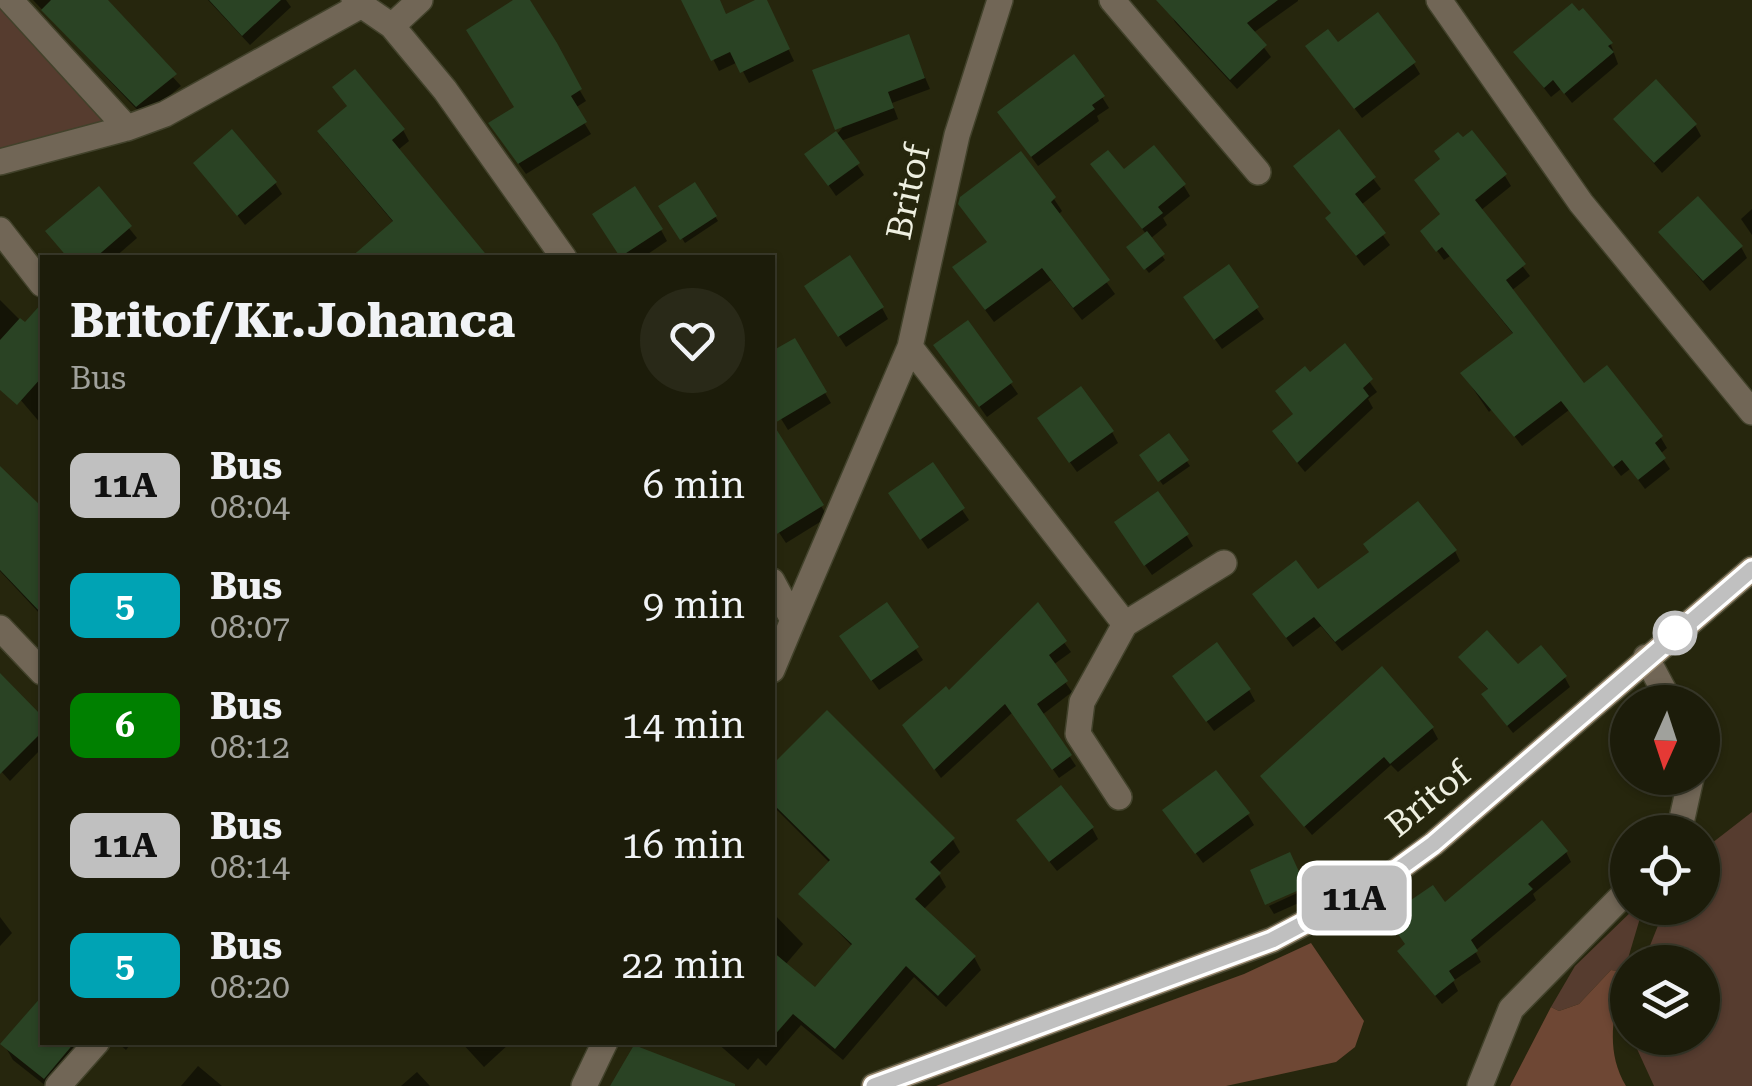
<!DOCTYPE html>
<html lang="en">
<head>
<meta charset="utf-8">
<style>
	:root { --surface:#1c1c0a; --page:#292918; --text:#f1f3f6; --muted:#a0a19c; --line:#3a3a2b }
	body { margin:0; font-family:"Roboto Serif",serif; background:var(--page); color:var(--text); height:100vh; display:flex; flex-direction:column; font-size:38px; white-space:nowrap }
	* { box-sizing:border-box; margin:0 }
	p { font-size:32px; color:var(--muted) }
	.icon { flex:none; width:55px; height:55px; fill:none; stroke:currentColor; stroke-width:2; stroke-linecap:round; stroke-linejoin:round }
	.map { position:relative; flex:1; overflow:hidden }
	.side { position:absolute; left:40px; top:255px; width:735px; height:790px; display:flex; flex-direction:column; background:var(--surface); border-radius:0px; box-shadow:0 2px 8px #0004,0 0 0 2px var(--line) }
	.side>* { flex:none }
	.badge { padding:0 20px; border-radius:15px; font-size:35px; line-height:65px }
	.needle { width:65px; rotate:183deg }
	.controls { position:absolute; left:1610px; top:685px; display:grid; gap:20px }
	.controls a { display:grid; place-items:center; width:110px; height:110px; border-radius:50%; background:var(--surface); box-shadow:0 2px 8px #0004,0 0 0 2px var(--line); font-size:50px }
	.map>.badge { position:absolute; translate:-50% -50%; box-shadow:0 0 0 5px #fff }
	.round { display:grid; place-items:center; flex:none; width:105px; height:105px; border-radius:52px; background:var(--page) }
	.headline { display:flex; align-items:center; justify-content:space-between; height:170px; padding:0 30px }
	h1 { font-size:48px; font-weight:700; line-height:75px }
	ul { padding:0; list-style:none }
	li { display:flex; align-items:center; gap:30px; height:120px; padding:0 30px }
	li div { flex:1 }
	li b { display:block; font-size:38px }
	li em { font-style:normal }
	li .badge { min-width:110px; font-weight:700; text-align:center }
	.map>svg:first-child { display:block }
	.green { fill:#563c2f }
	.forest { fill:#6e4734 }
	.shadow { fill:#0007 }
	.building { fill:#2a4324 }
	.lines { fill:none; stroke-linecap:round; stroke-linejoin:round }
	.street-casing { stroke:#42422b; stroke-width:28 }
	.secondary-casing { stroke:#42422b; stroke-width:28 }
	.street { stroke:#716656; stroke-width:25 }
	.secondary { stroke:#9c8b72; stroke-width:25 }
	.line-casing { stroke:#fff; stroke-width:22 }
	.line { stroke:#c0c0c0; stroke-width:15 }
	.stop-dot { fill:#fff; stroke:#c0c0c0; stroke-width:5 }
	.labels { text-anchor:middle; stroke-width:8; stroke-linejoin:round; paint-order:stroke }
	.street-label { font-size:35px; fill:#eeefe0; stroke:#26260d }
</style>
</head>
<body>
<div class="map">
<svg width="1752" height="1086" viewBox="0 0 1752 1086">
	<rect width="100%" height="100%" fill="#26260d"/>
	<path class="green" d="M0,2l101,112v9l-16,8 -85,17z
		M1752,812v274h-98l-22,-48h70v-76h-58l1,-4 20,-50h37l1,-58z
		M1635,908h8l-19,64 -13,-2 -32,34 -20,7 -8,-4 24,-41z"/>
	<path class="forest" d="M1311,943l53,78 -9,26 -19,15 -110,24h-290l308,-112z
		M1611,970l13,2c-10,39 -20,77 2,114h-116l41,-79 8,4 20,-7z"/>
	<path class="shadow" d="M33,0h69l79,86 -37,31z
		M208,0h78l5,7 -41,38z
		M518,0h9l59,101 -11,7 16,26 -65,40 -29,-40 20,-26z
		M684,0h35l7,16 39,-16 29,61 -45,22 -11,-21 -19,9z
		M1183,0h115v1l-45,32 18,24 -34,32 -62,-67 -6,-11z
		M1583,12l28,33 7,19 -46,39 -11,-14 -10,8 -35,-44z
		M908,38l22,51 -38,14 6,16 -57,22 23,34 -28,21 -28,-41 31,-23z
		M1338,46l76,18 6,10 -58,44 -47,-61z
		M1102,97l7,11 -12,8 2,5 -61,45 -32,-43z
		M1616,119l79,6 6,11 -39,37z
		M403,130l6,11 -11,9 -4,73 -68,-81z
		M1339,133l42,56 -20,16 29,40 -26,21 -29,-37z
		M196,163l79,20 7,11 -37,31z
		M1124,172l60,14 6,10 -27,22 4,7 -17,14 15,21 -16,13 -17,-21 15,-17 -47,-59z
		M1505,176l6,10 -31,25 50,65 -19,15 73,96 23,-18 54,69 6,10 -7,6 10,15 -25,20 -15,-20 -9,7 -52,-66 -47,36 -29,-38 -4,4 -26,-38 51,-39 -64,-79 -6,4 -21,-28z
		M695,185l23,36 -33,22 -24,-37z
		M98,190l39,48 -23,20h-46z
		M1054,199l8,12 -4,4 57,79 -33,26 -31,-40 -57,42 -31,-42 25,-37z
		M1752,209v26l-11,-16z
		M602,226l59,4 6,11 -25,17h-19z
		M1662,233l79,14 6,11 -37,33z
		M1228,268l36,51 -42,30 -29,-40z
		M813,297l69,11 6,11 -42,28z
		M0,300l20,20 -20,33z
		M968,323l50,71 -31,23 -44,-61z
		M794,341l37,62 -43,27 -16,-26z
		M1344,347l33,45 -9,7 5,9 -68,64 -24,-29 29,-67z
		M42,368v57l-29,-34z
		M1046,429l66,3 6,11 -41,29z
		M774,431l54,86 -42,26 -14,-21z
		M1169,436l21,30 -27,19 -21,-29z
		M932,465l37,55 -41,29 -30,-44z
		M0,477l42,35v12l-6,7 6,7v78l-42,-45z
		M1123,534l64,2 6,10 -41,29z
		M1455,551l5,10 -118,90 -21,-25 -28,21 -32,-42 57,-12 53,-39z
		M887,606l36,54 -44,30 -31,-42z
		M1037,606l34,46 -18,13 19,27 -30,23 34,51 -17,12 -46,-66 -72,66 -30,-42z
		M1461,658l104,20 5,9 -57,46 -23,-29 -1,-13z
		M9,686l33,34v28l-32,33 -10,-11v-75z
		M1181,687l68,3 6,11 -41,30z
		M827,714l126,126 7,12 -22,21 8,14 -23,23 51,47 7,13 -35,37 -32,-30 -71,83 -42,-35 -35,41 -8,-8 -10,12 -32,-28h56v-130l31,32 -18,21 31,26 37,-44 -52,-53 29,-31 -58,-58v-36z
		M1432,728l6,11 -40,33 -7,-7 -79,70 -49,-58z
		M1248,815l6,10 -51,38 -31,-42z
		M1092,828l6,11 -41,32 -32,-40z
		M1566,852l5,10 -38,32 3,6 -61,51 6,11 -28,19 5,10 -16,13 -36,-43 38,-55z
		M1306,889l4,9 -36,16 -5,-8z
		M0,917l12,16 -12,13z
		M42,1000v42h55l-40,44h-11l-33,-26 -8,-14z
		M117,1042h15l-6,8z
		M461,1042h50l-27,25z
		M198,1066l24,20h-41z
		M417,1072l13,14h-29z"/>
	<path class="building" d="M51,0h57l69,74 -41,33 -95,-97z
		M209,0h72l-39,36z
		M513,0h17l27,43 25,46 -11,7 16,26 -69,42 -30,-41 26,-16 -48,-77z
		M681,0h39l6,14 29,-14h12l23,49 -50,24 -10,-21 -19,9z
		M1156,0h122l-31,23 20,22 -37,35z
		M1572,3l7,8 4,-3 30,35 -5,3 6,6 -50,42 -11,-14 -9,8 -31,-36z
		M1378,12l38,50 -62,47 -49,-63 23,-17 10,13z
		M909,34l16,44 -37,14 6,16 -59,22 -23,-60z
		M1074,54l31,42 -13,9 3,4 -64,48 -34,-45z
		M355,69l50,60 -13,11 97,118h-139l43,-37 -76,-90 30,-25 -15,-19z
		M1656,79l41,45 -43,39 -41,-44z
		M232,129l45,53 -40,34 -44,-53z
		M1339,129l37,48 -21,17 31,39 -30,23 -31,-38 6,-5 -38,-47z
		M1472,130l35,44 -32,26 51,64 -20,16 78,103 23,-18 56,71 -8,7 11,15 -28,22 -16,-20 -9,7 -52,-66 -47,36 -54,-64 53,-40 -71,-86 -6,5 -16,-21 20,-17 -26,-34 26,-21 -6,-8 24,-19 5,5z
		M836,131l24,32 -32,23 -24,-32z
		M1154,145l32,39 -28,23 5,6 -21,16 -52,-65 18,-14 16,19z
		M1021,151l35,46 -5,5 59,78 -37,28 -31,-40 -57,42 -33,-43 35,-25 -29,-38 2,-7z
		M695,182l22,34 -37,24 -22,-34z
		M99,186l33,40 -37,32h-27l-23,-27z
		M635,186l28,43 -43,28 -28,-43z
		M1698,196l45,50 -40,35 -45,-49z
		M1147,231l18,23 -21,16 -18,-23z
		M850,255l34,52 -46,30 -34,-51z
		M1229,264l30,43 -45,33 -31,-43z
		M42,303v74l-25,28 -17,-15v-50l20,-22 5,4z
		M968,320l45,62 -34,25 -46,-62z
		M795,338l32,54 -54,32 51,81 -52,32v-186z
		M1345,343l28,36 -10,9 6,8 -72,67 -25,-32 21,-17 -18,-23 30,-25 5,6z
		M1081,386l33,45 -45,32 -32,-45z
		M1169,433l20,27 -31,22 -19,-27z
		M933,462l32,46 -45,32 -32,-47z
		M0,466l42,41v107l-42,-44z
		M1158,491l31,43 -45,32 -30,-44z
		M1418,501l39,49 -122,92 -21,-25 -28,21 -34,-44 44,-34 22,29 51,-37 -6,-8z
		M887,602l32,45 -48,34 -32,-45z
		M1038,602l29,39 -18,14 19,26 -31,23 35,51 -20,15 -47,-66 -71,66 -32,-45 44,-39 3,4z
		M1487,630l31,34 23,-19 26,31 -60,50 -26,-32 7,-5 -30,-32z
		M1217,642l34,47 -45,33 -34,-46z
		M1382,666l52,61 -44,37 -6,-7 -80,70 -44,-51z
		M0,673l42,43v16l-42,42z
		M827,710l128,128 -25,24 11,11 -26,26 61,57 -38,40 -32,-30 -71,83 -42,-35 -21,24v-87l43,36 37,-43 -54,-50 32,-34 -58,-57v-38z
		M1216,770l34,43 -55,41 -33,-44z
		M1061,785l33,42 -45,35 -33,-42z
		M1542,820l26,31 -40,33 5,5 -62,51 7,11 -29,20 6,9 -20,16 -38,-45 8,-7 -19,-27 47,-32 12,17z
		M1290,852l16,35 -41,18 -15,-35z
		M42,996v46h33l-31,37 -44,-35z
		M634,1045l101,39v2h-125z"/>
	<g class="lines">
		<g class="street-casing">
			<path id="street" d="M10,0l117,128 38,-14 195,-108
				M354,0l38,26 53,64 119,168
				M1112,0l146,172
				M1439,0l142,203 171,209
				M392,26l28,-26
				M0,162l127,-34
				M0,230l42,54
				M910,347l215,277 99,-61
				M772,581l21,39 -21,50
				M793,620l117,-273 47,-212 43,-135
				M0,628l42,44
				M1646,657l24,45
				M1119,797l-41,-63 4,-32 43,-78
				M1679,832l12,-54
				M58,1086l39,-44
				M584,1086l21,-44
				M1480,1086l31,-77 117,-119"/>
		</g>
		<g class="secondary-casing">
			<path id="secondary" d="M874,1086l398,-146 106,-56 55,-40 319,-275"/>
		</g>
		<use href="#street" class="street"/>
		<use href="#secondary" class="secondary"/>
	</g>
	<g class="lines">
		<g class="line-casing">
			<path id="line" d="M874,1086l398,-146 106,-56 55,-40 319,-275"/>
		</g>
		<use href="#line" class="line"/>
	</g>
	<circle class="stop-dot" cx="1675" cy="633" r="20"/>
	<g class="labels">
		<g class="street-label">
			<text transform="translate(908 192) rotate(-78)" y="12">Britof</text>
			<text transform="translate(1428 799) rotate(-39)" y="12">Britof</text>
		</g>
	</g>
</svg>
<div class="controls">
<a><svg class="needle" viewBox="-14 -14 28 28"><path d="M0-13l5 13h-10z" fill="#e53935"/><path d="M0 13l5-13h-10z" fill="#a0a19c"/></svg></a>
<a><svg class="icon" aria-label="locate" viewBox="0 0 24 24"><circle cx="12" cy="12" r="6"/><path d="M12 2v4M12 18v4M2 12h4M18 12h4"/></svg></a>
<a><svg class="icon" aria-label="layers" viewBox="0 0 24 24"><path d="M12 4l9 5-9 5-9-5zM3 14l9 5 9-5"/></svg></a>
</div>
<b class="badge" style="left:1354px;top:898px;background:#c0c0c0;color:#111">11A</b>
<section class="side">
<div class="headline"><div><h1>Britof/Kr.Johanca</h1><p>Bus</p></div><a class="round"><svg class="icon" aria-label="heart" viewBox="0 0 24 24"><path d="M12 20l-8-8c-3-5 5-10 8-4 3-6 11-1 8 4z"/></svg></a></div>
<ul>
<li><span class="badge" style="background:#c0c0c0;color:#111">11A</span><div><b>Bus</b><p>08:04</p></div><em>6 min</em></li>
<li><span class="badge" style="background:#00a3b4;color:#fff">5</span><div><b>Bus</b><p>08:07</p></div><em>9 min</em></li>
<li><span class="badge" style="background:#008000;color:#fff">6</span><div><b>Bus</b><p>08:12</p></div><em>14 min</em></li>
<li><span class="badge" style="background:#c0c0c0;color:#111">11A</span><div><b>Bus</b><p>08:14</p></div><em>16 min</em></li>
<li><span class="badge" style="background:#00a3b4;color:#fff">5</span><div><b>Bus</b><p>08:20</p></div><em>22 min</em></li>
</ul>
</section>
</div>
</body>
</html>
